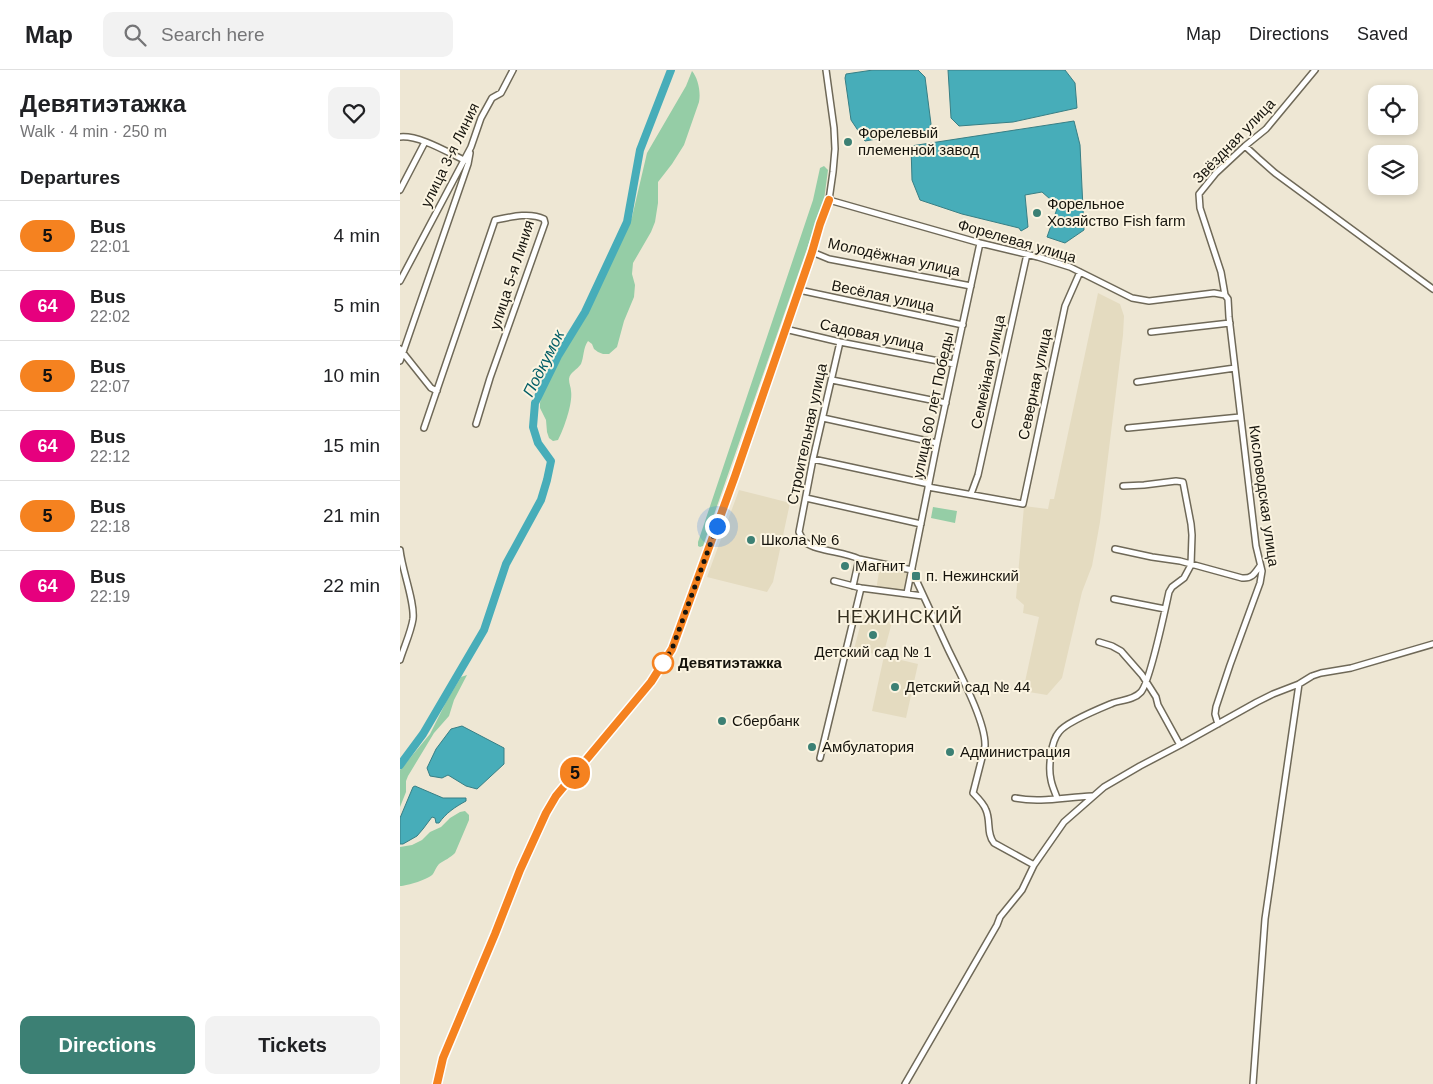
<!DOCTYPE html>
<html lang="en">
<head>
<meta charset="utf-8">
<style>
	:root { --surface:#fff; --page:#f2f2f2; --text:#202124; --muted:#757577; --line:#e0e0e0; --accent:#3c8074 }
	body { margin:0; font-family:Arial,sans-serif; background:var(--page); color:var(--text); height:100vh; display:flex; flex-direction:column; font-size:19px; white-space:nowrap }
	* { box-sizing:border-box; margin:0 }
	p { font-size:16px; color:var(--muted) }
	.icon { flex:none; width:28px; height:28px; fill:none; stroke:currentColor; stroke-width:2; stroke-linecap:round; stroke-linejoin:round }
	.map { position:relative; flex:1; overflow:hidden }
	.panel { display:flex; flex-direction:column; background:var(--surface); width:400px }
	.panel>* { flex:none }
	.badge { padding:0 10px; border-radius:16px; font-size:18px; line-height:32px }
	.buttons { position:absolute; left:968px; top:15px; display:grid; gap:10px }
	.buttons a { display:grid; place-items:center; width:50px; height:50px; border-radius:10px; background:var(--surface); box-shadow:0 2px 8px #0003; font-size:25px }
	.you { position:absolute; width:25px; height:25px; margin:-12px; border:4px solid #fff; border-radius:50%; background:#1a73e8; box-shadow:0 0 0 8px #1a73e833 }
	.map>.badge { position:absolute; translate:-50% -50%; box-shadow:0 0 0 2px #fff }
	h2 { padding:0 20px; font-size:19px; line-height:45px }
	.round { display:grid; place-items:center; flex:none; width:52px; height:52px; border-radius:10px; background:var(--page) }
	.head { display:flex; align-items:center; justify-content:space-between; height:85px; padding:0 20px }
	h1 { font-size:24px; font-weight:700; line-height:38px }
	.action { display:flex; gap:10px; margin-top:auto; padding:10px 20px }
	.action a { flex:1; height:58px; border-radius:10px; background:var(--accent); color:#fff; font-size:20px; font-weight:700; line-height:58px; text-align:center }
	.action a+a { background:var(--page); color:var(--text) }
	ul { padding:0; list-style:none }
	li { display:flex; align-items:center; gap:15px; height:70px; padding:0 20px; border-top:1px solid var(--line) }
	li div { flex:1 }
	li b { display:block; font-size:19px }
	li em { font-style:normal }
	li .badge { min-width:55px; font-weight:700; text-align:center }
	header { display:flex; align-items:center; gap:30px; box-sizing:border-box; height:70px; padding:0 25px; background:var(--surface); border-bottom:1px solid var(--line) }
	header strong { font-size:24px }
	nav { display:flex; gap:28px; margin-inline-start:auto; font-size:18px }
	.search { width:350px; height:45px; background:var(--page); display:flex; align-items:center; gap:12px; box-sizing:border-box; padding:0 18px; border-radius:10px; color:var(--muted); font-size:19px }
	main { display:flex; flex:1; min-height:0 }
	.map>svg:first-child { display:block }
	.built { fill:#e4dbc0 }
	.green { fill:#95cda6 }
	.water { fill:#47adb9; stroke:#387f85 }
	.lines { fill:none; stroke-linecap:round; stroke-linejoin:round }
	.river { stroke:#47adb9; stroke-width:8 }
	.street-casing { stroke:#6f6958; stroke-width:8 }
	.street { stroke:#fff; stroke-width:5 }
	.line-casing { stroke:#fff; stroke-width:11 }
	.line { stroke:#f58220; stroke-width:8 }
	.walk { stroke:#16140d; stroke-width:5; stroke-dasharray:0 9 }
	.poi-dot { fill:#3c8074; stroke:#fbf4e1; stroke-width:2 }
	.stop-dot { fill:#fff; stroke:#f58220; stroke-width:2.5 }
	.labels { text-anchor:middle; stroke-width:4; stroke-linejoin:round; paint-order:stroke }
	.poi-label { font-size:15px; fill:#16140d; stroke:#fbf4e1; text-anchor:start }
	.street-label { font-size:15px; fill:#16140d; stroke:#fbf4e1 }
	.stop-label { font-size:15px; font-weight:bold; fill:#16140d; stroke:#fbf4e1; text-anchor:start }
	.water-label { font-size:16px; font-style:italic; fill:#005d66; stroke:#fbf4e1 }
	.quarter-label { font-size:18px; letter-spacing:1px; fill:#342f20; stroke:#fbf4e1 }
</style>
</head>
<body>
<header>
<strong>Map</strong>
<div class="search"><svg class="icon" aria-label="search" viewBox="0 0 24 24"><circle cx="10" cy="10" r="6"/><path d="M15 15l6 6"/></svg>Search here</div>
<nav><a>Map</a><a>Directions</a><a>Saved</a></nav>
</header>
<main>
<section class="panel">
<div class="head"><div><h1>Девятиэтажка</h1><p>Walk · 4 min · 250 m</p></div><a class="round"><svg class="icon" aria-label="heart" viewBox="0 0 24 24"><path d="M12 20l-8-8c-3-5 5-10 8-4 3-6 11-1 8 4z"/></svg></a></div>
<h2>Departures</h2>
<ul>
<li><span class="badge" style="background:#f58220;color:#111">5</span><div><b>Bus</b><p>22:01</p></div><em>4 min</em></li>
<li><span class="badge" style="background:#e6007e;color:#fff">64</span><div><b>Bus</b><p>22:02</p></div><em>5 min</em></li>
<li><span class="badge" style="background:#f58220;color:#111">5</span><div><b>Bus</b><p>22:07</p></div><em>10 min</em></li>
<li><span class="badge" style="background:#e6007e;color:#fff">64</span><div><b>Bus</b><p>22:12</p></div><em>15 min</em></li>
<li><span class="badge" style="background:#f58220;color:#111">5</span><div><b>Bus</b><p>22:18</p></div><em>21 min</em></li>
<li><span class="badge" style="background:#e6007e;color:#fff">64</span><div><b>Bus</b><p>22:19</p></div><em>22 min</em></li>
</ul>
<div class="action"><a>Directions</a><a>Tickets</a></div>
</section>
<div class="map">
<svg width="1033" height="1014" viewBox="0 0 1033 1014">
	<rect width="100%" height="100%" fill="#eee7d4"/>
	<path class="built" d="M698,223l22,11 4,12 -1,19 -23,187 -8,44 -10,26 -20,86 -15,17 -24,-4 16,-74 -16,-4 1,-8 -8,-7 8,-92 24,3 2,-10h4z
		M339,420l51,13 -17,79 -6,10 -60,-15z
		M480,496l27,2 5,3 -5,22 -31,-3z
		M463,545l29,7 -9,34 -29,-7z
		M484,586l34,8 -12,54 -34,-7z"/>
	<path class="green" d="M292,1c6,7 9,21 7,31l-15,43 -12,19 -14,18v21l-3,19 -4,10 -18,31 -1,11 3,11 -1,12 -10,24 -7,26 -8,7h-6l-5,-2 -4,-3 -2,-5 -4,-3c-5,7 -4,16 -7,23 -4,6 -11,8 -12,15 0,5 2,8 2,12 2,12 -7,38 -13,49l-5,1 -4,-3 -2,-6 -1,-12 -6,-12v-5l3,-13 50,-90 6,-19 6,-9 15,-28 12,-27 15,-64 39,-67z
		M424,96l4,4 -4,30 -121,346 -3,1 -2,-1v-4l115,-342 7,-32z
		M533,437l24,4 -2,12 -24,-5z
		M67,605l-13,25 -5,16 -15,17 -26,43 -2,5v11l-6,15v-37l30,-36 16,-32 15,-25z
		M65,741l4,4v5l-14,33c-5,5 -10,7 -16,11 -3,3 -4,7 -6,10 -4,5 -26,12 -33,12v-39l12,-2 10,-5 8,-8 11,-5 9,-9 10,-6z"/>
	<path class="water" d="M473,0h45l7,7 6,47 -3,6 -63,11 -14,-21 -6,-42 1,-4z
		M548,0h117l10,13 2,25 -64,14 -54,4 -8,-8z
		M674,51l6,24 4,85 -19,13 -18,-6 11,-31 -16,-14 -17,3 3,32 -7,4 -2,-3 -57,-14 -42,-14 -8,-20 -1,-34z
		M62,656l42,22v16l-27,25 -11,-3 -18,-11 -6,3 -12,-2 -3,-8 9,-19 15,-20z
		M15,716l28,12h23v3c-11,6 -20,12 -27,22h-3l-1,-5 -3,-1 -9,12 -6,7 -14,8h-3v-26l13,-31z"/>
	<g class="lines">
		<path class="river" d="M0,695l23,-31 61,-104 22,-66 35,-64 6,-20 4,-19 -13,-18 -5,-16 2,-24 23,-47 27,-44 42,-90 13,-72 31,-80"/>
		<g class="street-casing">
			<path id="street" d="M0,67c19,-2 47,15 64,23
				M845,76l13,12 17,15 158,116
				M0,120l25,-48
				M429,130l151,43 58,14 32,10 62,31 17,3 65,-8 11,2
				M412,182l17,7 142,27
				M0,211l71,-134 10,-29 11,-20 9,-5 12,-23
				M399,220l164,35
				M385,259l55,13 114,22
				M751,262l79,-9
				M440,272l-27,117 -14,73c2,4 3,7 6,10 13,10 38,9 54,17l53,11
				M0,279l31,39 6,3
				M0,291l68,-197 2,-11
				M432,310l114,23
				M737,312l98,-14
				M423,348l114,25
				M24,358l71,-208c15,-3 35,-8 49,-1l1,4 -55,155 -14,46
				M728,358l112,-11
				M413,389l116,25
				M528,417l95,17 42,-198 15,-34
				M571,424l7,-19 49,-221
				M406,428l115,26
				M715,479l37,8 28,4 62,17c10,1 13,-5 18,-12
				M0,480c2,20 15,52 13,69 -2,13 -9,28 -13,41
				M512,501c12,26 24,52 36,78 11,23 38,73 37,97l-12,47c5,5 11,11 13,17 5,11 0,23 8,33l40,22 30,-43 40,-35 36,-21 40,-21 77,-43 16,-8 26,-10 13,-8 9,-3 30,-5 82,-24
				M434,511l27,7 62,8
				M453,516l6,-27
				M507,523l30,-150 43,-200
				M714,529l51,10
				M699,572l13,4 9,5 21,24 14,22 2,8 22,40
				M818,654l-3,-10 1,-7 14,-42 30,-82 2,-12 -6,-25 -27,-229 -1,-18 -3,-4 -4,-23 -21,-64 -1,-14 17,-21 29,-27 21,-17 49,-59
				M420,688l41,-170
				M615,728c25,5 51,-1 77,-2
				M657,728c-2,-6 -5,-12 -6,-18 -3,-12 0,-39 8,-48 7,-10 42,-24 54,-29 9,-3 21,-3 28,-11 9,-10 24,-82 28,-100l3,-5 12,-9 7,-13 1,-30 -1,-11 -8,-42 -7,-1 -32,4 -21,1
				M37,1014l6,-26 52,-124 25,-64 26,-57 11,-17 94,-114 20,-33 64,-173 77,-224 7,-28 10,-24 4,-28 2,-23 -1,-21 -8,-58
				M505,1014l92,-159 3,-8 22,-27 12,-25
				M853,1014l12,-165 34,-235"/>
		</g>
		<use href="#street" class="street"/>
	</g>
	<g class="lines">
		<g class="line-casing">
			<path id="line" d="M37,1014l6,-26 52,-124 25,-64 26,-57 10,-17 95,-114 21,-33 63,-173 77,-224 8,-28 9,-24"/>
		</g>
		<use href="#line" class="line"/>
		<path class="walk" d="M263,593l-2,3 11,-17 45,-123"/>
	</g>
	<g class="poi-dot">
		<circle cx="448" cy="72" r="5"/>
		<circle cx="637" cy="143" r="5"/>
		<circle cx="351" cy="470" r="5"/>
		<circle cx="445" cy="496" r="5"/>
		<rect x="511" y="501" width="10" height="10" rx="2.5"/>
		<circle cx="473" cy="565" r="5"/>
		<circle cx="495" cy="617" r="5"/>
		<circle cx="322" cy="651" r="5"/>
		<circle cx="412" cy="677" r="5"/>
		<circle cx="550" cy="682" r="5"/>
	</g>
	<circle class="stop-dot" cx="263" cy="593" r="10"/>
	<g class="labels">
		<g class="poi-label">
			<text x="458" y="68">Форелевый<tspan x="458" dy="17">племенной завод</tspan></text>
			<text x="647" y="139">Форельное<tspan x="647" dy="17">Хозяйство Fish farm</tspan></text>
			<text x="361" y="475">Школа № 6</text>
			<text x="455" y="501">Магнит</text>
			<text x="526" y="511">п. Нежинский</text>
			<text x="473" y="587" text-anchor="middle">Детский сад № 1</text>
			<text x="505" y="622">Детский сад № 44</text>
			<text x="332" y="656">Сбербанк</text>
			<text x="422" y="682">Амбулатория</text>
			<text x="560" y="687">Администрация</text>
		</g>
		<g class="street-label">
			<text transform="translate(834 71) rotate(-46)" y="5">Звёздная улица</text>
			<text transform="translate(50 85) rotate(-64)" y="5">улица 3-я Линия</text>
			<text transform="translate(617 171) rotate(16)" y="5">Форелевая улица</text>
			<text transform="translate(494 187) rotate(12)" y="5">Молодёжная улица</text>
			<text transform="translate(112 205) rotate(-72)" y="5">улица 5-я Линия</text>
			<text transform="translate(483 226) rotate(12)" y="5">Весёлая улица</text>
			<text transform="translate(472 265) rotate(12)" y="5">Садовая улица</text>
			<text transform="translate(588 302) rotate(-78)" y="5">Семейная улица</text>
			<text transform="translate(635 314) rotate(-78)" y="5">Северная улица</text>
			<text transform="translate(533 335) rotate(-78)" y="5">улица 60 лет Победы</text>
			<text transform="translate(407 364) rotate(-78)" y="5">Строительная улица</text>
			<text transform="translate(864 426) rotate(82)" y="5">Кисловодская улица</text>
		</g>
		<g class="stop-label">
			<text x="278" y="598">Девятиэтажка</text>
		</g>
		<g class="water-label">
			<text transform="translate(143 293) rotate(-63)" y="6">Подкумок</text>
		</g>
		<g class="quarter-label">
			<text x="500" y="553">НЕЖИНСКИЙ</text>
		</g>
	</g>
</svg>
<div class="buttons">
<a><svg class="icon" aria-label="locate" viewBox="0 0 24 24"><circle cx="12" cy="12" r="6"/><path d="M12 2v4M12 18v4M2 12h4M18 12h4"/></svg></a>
<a><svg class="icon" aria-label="layers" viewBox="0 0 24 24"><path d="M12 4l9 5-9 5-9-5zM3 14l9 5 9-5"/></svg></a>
</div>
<div class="you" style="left:317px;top:456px"></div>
<b class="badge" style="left:175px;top:703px;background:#f58220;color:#111">5</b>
</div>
</main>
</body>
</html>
